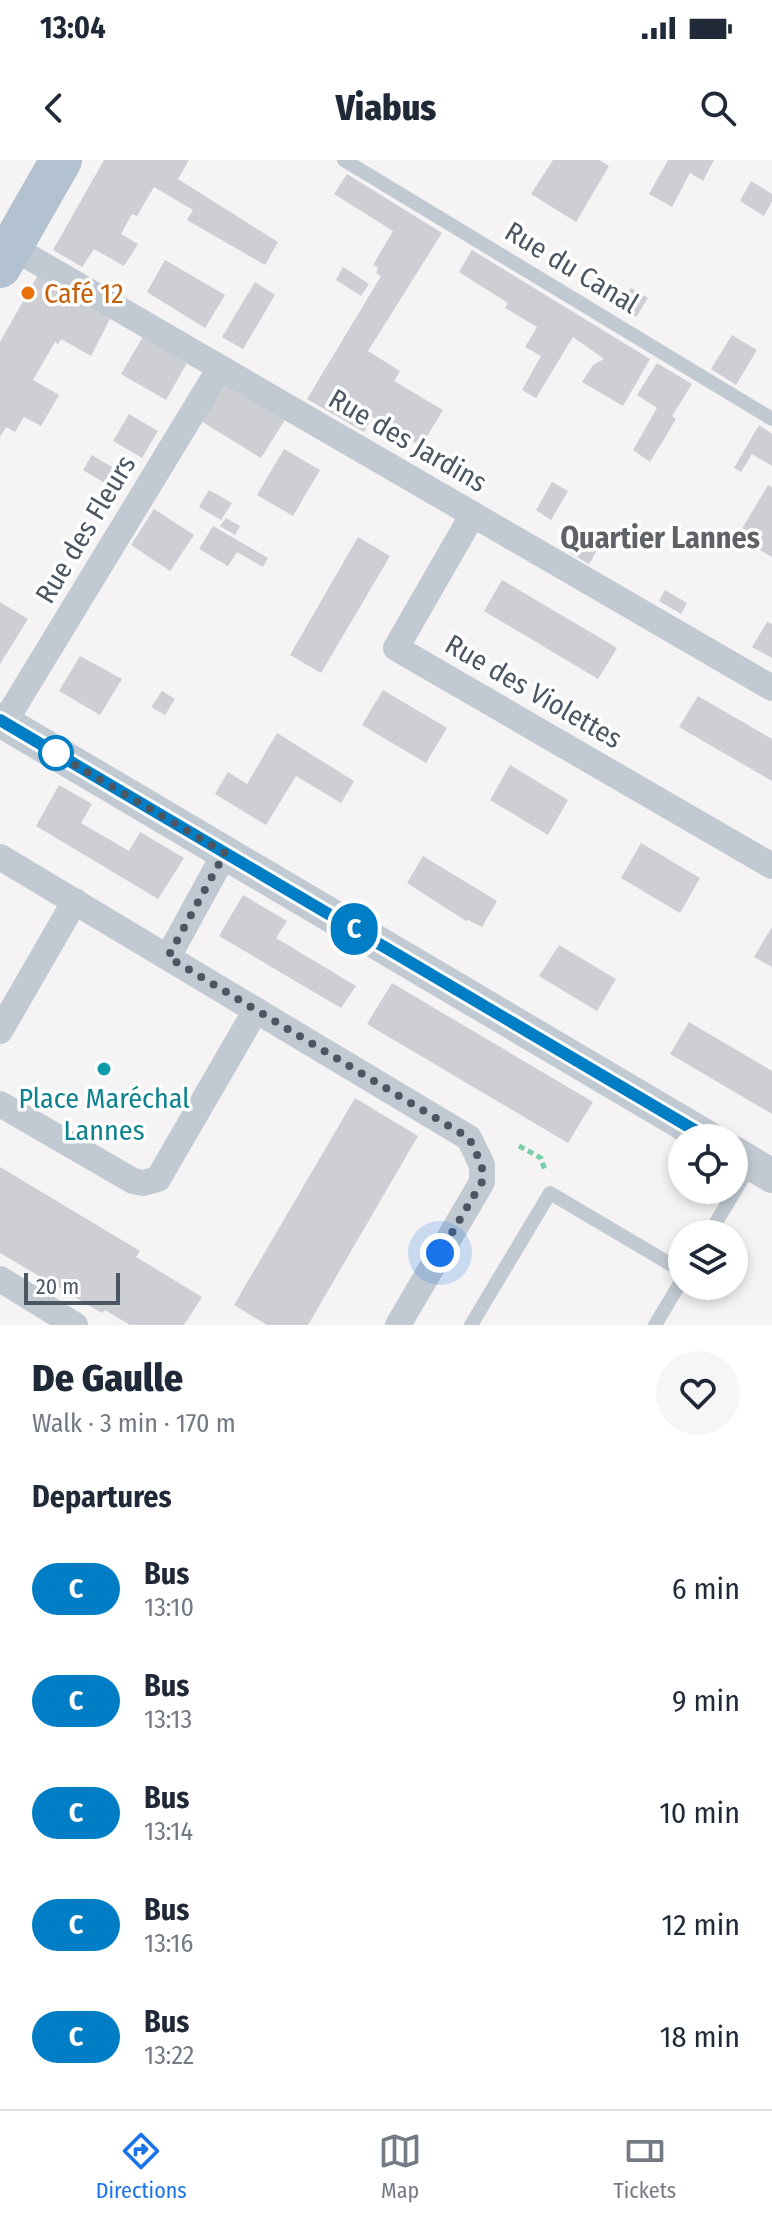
<!DOCTYPE html>
<html lang="en">
<head>
<meta charset="utf-8">
<style>
	:root { --surface:#fff; --page:#f6f6f7; --text:#1f2937; --muted:#747a83; --line:#e0e1e3; --accent:#1a73e8 }
	body { margin:0; font-family:"Fira Sans Condensed",sans-serif; background:var(--page); color:var(--text); height:100vh; display:flex; flex-direction:column; font-size:30px; white-space:nowrap }
	* { box-sizing:border-box; margin:0 }
	p { font-size:26px; color:var(--muted) }
	.icon { flex:none; width:44px; height:44px; fill:none; stroke:currentColor; stroke-width:2; stroke-linecap:round; stroke-linejoin:round }
	.map { position:relative; height:1165px; overflow:hidden }
	.panel { display:flex; flex-direction:column; background:var(--surface); flex:1 }
	.panel>* { flex:none }
	.badge { padding:0 16px; border-radius:26px; font-size:28px; line-height:52px }
	.controls { position:absolute; left:668px; top:964px; display:grid; gap:16px }
	.controls a { display:grid; place-items:center; width:80px; height:80px; border-radius:50%; background:var(--surface); box-shadow:0 4px 12px #0003; font-size:40px }
	.scale { position:absolute; left:24px; bottom:20px; width:96px; box-sizing:border-box; padding-left:8px; border:4px solid #4a5661; border-top:0; font-size:22px; line-height:28px; white-space:nowrap; color:#4a5661; -webkit-text-stroke:6px #fff; paint-order:stroke }
	.you { position:absolute; width:40px; height:40px; margin:-20px; border:6px solid #fff; border-radius:50%; background:#1a73e8; box-shadow:0 0 0 12px #1a73e833 }
	.map>.badge { position:absolute; translate:-50% -50%; box-shadow:0 0 0 4px #fff }
	h2 { padding:0 32px; font-size:30px; line-height:72px }
	.round { display:grid; place-items:center; flex:none; width:84px; height:84px; border-radius:42px; background:var(--page) }
	.head { display:flex; align-items:center; justify-content:space-between; height:136px; padding:0 32px }
	h1 { font-size:38px; font-weight:800; line-height:60px }
	ul { padding:0; list-style:none }
	li { display:flex; align-items:center; gap:24px; height:112px; padding:0 32px }
	li div { flex:1 }
	li b { display:block; font-size:30px }
	li em { font-style:normal }
	li .badge { min-width:88px; font-weight:700; text-align:center }
	.status { display:flex; justify-content:space-between; align-items:center; height:56px; padding:0 40px; background:var(--surface); direction:ltr }
	.status svg { height:22px; fill:currentColor }
	header { display:flex; justify-content:space-between; align-items:center; height:104px; padding:0 32px; background:var(--surface); font-size:36px; font-weight:800 }
	.tabs { display:flex; justify-content:space-around; align-items:center; height:112px; border-top:2px solid var(--line); background:var(--surface); font-size:22px; color:var(--muted) }
	.tabs a { display:grid; justify-items:center; gap:4px }
	.tabs .current { color:var(--accent) }
	.map>svg:first-child { display:block }
	.building { fill:#cdcfd5 }
	.lines { fill:none; stroke-linecap:round; stroke-linejoin:round }
	.path { stroke:#7ad0a6; stroke-width:5; stroke-dasharray:6 4; stroke-linecap:butt }
	.service { stroke:#c1cad2; stroke-width:14 }
	.minor { stroke:#c1cad2; stroke-width:26 }
	.tertiary { stroke:#c1cad2; stroke-width:34 }
	.primary { stroke:#b3c2d1; stroke-width:42 }
	.line-casing { stroke:#fff; stroke-width:18 }
	.line { stroke:#007ec5; stroke-width:12 }
	.walk { stroke:#4a5661; stroke-width:8; stroke-dasharray:0 14.4 }
	.food-dot { fill:#e8710a; stroke:#fff; stroke-width:3 }
	.stop-dot { fill:#fff; stroke:#007ec5; stroke-width:4 }
	.culture-dot { fill:#0f9aa8; stroke:#fff; stroke-width:3 }
	.labels { text-anchor:middle; stroke-width:7; stroke-linejoin:round; paint-order:stroke }
	.street-label { font-size:28px; fill:#4a5661; stroke:#fff }
	.food-label { font-size:28px; fill:#c56008; stroke:#fff; text-anchor:start }
	.culture-label { font-size:28px; fill:#0d838f; stroke:#fff }
	.neighbourhood-label { font-size:30px; font-weight:bold; fill:#5f6368; stroke:#fff }
</style>
</head>
<body>
<div class="status"><b>13:04</b><svg viewBox="0 0 49 12"><path d="M0 12V9h3v3zM5 12V6h3v6zM10 12V3h3v9zM15 12V0h3v12zM26 1h20v11H26zM47 4h2v5h-2z"/></svg></div>
<header><svg class="icon" aria-label="back" viewBox="0 0 24 24"><path d="M15 5l-7 7 7 7"/></svg>Viabus<svg class="icon" aria-label="search" viewBox="0 0 24 24"><circle cx="10" cy="10" r="6"/><path d="M15 15l6 6"/></svg></header>
<div class="map">
<svg width="772" height="1165" viewBox="0 0 772 1165">
	<rect width="100%" height="100%" fill="#f5f3f3"/>
	<path class="building" d="M104,0h85l-11,19 100,63 -13,23 -78,-45 6,-10 -39,-23 -17,29 -5,-2 -11,20 17,10 -14,22 -30,-17 -12,18 -29,-17z
		M553,0h46l10,6 -33,56 -45,-28z
		M668,0h46l-11,21 -13,-8 -18,34 -23,-13z
		M347,14l95,59 -74,118 32,20 -6,10 49,29 -22,36 -49,-29 -8,15 -57,-33 74,-123 -5,-3 2,-5 -5,-3 20,-34 -59,-37z
		M751,21l21,13v7l-8,15 -24,-15z
		M472,90l178,109 -27,47 -41,-24 11,-17 11,-6 -31,-22 -37,61 -14,-8 19,-34 -16,-9 12,-20 -32,-19 3,-5 -49,-31z
		M165,100l60,35 -20,33 -58,-36z
		M343,107l26,17 -8,12 -25,-16z
		M38,115l73,42 -20,39 -30,-17 -3,5 -3,-2 -22,38 26,15 -18,31 -17,-9 -9,15 -9,-5 -6,10v-95z
		M255,122l20,13 -32,54 -21,-12z
		M631,128l17,10 -12,19 -17,-10z
		M144,175l44,26 -22,39 -45,-26z
		M732,175l25,15 -21,35 -25,-16z
		M657,203l35,21 -20,32 4,3 -26,43 -17,-12 24,-42 -20,-13z
		M224,223l62,35 -25,40 -60,-37z
		M129,254l29,17 -16,27 -29,-17z
		M759,265l13,9v32l-20,-12 -11,18 -7,-4z
		M284,289l36,21 -27,46 -36,-21z
		M92,295l25,15 -9,15 -25,-15z
		M552,322l16,9 -17,29 -15,-10z
		M768,325l4,2v70l-35,-20z
		M209,330l23,13 -11,17 -22,-13z
		M154,349l40,26 -24,36 -39,-26z
		M226,358l14,8 -5,9 -15,-9z
		M213,366l55,32 -5,9 -26,-15 -9,14 -29,-17z
		M584,368l19,12 -14,24 -19,-11z
		M358,377l32,19 -69,117 -31,-18z
		M502,420l115,68 -19,31 -114,-68z
		M665,430l22,13 -6,11 -22,-13z
		M0,442l28,17 -28,45z
		M767,462l5,2v34l-20,-11z
		M80,496l42,23 -22,36 -41,-24z
		M383,530l64,38 -21,35 -64,-38z
		M162,531l13,8 -10,16 -14,-8z
		M698,536l74,43v42l-93,-54z
		M277,573l77,48 -13,22 -45,-27 -30,49 -51,-31 13,-22 19,12z
		M510,605l58,35 -20,35 -58,-35z
		M59,625l33,19 -11,19 48,28 11,-19 44,26 -26,41 -122,-73z
		M641,683l59,35 -20,35 -59,-35z
		M423,696l74,45 -15,26 -14,-7 -2,1 -59,-38z
		M243,735l44,26 -11,17 80,48 -15,22 -122,-72z
		M772,767v40l-18,-10z
		M559,785l57,34 -19,32 -58,-35z
		M392,823l201,119 -25,41 -201,-119z
		M689,862l83,49v43l-102,-60z
		M355,938l63,38 -110,189h-41l-33,-20z
		M0,1007l140,84 -4,6 66,40 -18,28h-54l-25,-15 -3,3 -102,-60z"/>
	<g class="lines">
		<path class="path" d="M519,986l22,12 4,13"/>
		<path class="service" d="M344,0l428,259
			M709,1074l42,-70
			M471,1165l79,-132 132,78
			M655,1165l27,-45"/>
		<path class="minor" d="M12,87l760,441
			M473,354l-77,134 376,218
			M4,563l216,-355
			M0,697l469,281 13,27v17l-84,143
			M168,797l57,-104
			M0,871l75,-130
			M0,944l133,77 10,2 15,-4 98,-169
			M0,1119l75,46"/>
		<path class="tertiary" d="M0,560l708,418
			M734,993l38,23"/>
		<path class="primary" d="M0,107l61,-107"/>
	</g>
	<g class="lines">
		<g class="line-casing">
			<path id="line" d="M0,560l708,418"/>
		</g>
		<use href="#line" class="line"/>
		<path class="walk" d="M56,593l-3,-1 172,101 -57,104 301,181 13,27v17l-42,71"/>
	</g>
	<circle class="food-dot" cx="28" cy="133" r="8"/>
	<circle class="stop-dot" cx="56" cy="593" r="16"/>
	<circle class="culture-dot" cx="104" cy="909" r="8"/>
	<g class="labels">
		<g class="street-label">
			<text transform="translate(572 107) rotate(31)" y="10">Rue du Canal</text>
			<text transform="translate(408 280) rotate(30)" y="10">Rue des Jardins</text>
			<text transform="translate(85 369) rotate(-59)" y="10">Rue des Fleurs</text>
			<text transform="translate(534 531) rotate(30)" y="10">Rue des Violettes</text>
		</g>
		<g class="food-label">
			<text x="44" y="143">Café 12</text>
		</g>
		<g class="culture-label">
			<text x="104" y="948">Place Maréchal<tspan x="104" dy="32">Lannes</tspan></text>
		</g>
		<g class="neighbourhood-label">
			<text x="660" y="388">Quartier Lannes</text>
		</g>
	</g>
</svg>
<div class="controls">
<a><svg class="icon" aria-label="locate" viewBox="0 0 24 24"><circle cx="12" cy="12" r="6"/><path d="M12 2v4M12 18v4M2 12h4M18 12h4"/></svg></a>
<a><svg class="icon" aria-label="layers" viewBox="0 0 24 24"><path d="M12 4l9 5-9 5-9-5zM3 14l9 5 9-5"/></svg></a>
</div>
<div class="scale">20 m</div>
<div class="you" style="left:440px;top:1093px"></div>
<b class="badge" style="left:354px;top:769px;background:#007ec5;color:#fff">C</b>
</div>
<section class="panel">
<div class="head"><div><h1>De Gaulle</h1><p>Walk · 3 min · 170 m</p></div><a class="round"><svg class="icon" aria-label="heart" viewBox="0 0 24 24"><path d="M12 20l-8-8c-3-5 5-10 8-4 3-6 11-1 8 4z"/></svg></a></div>
<h2>Departures</h2>
<ul>
<li><span class="badge" style="background:#007ec5;color:#fff">C</span><div><b>Bus</b><p>13:10</p></div><em>6 min</em></li>
<li><span class="badge" style="background:#007ec5;color:#fff">C</span><div><b>Bus</b><p>13:13</p></div><em>9 min</em></li>
<li><span class="badge" style="background:#007ec5;color:#fff">C</span><div><b>Bus</b><p>13:14</p></div><em>10 min</em></li>
<li><span class="badge" style="background:#007ec5;color:#fff">C</span><div><b>Bus</b><p>13:16</p></div><em>12 min</em></li>
<li><span class="badge" style="background:#007ec5;color:#fff">C</span><div><b>Bus</b><p>13:22</p></div><em>18 min</em></li>
</ul>
</section>
<nav class="tabs">
<a class="current"><svg class="icon" aria-label="directions" viewBox="0 0 24 24"><path d="M12 3l9 9-9 9-9-9zM9 14v-3h6M13 9l2 2-2 2"/></svg>Directions</a>
<a><svg class="icon" aria-label="map" viewBox="0 0 24 24"><path d="M3 6l6-2 6 2 6-2v14l-6 2-6-2-6 2zM9 4v14M15 6v14"/></svg>Map</a>
<a><svg class="icon" aria-label="tickets" viewBox="0 0 24 24"><path d="M3 7h18v10H3zM15 7v10"/></svg>Tickets</a>
</nav>
</body>
</html>
